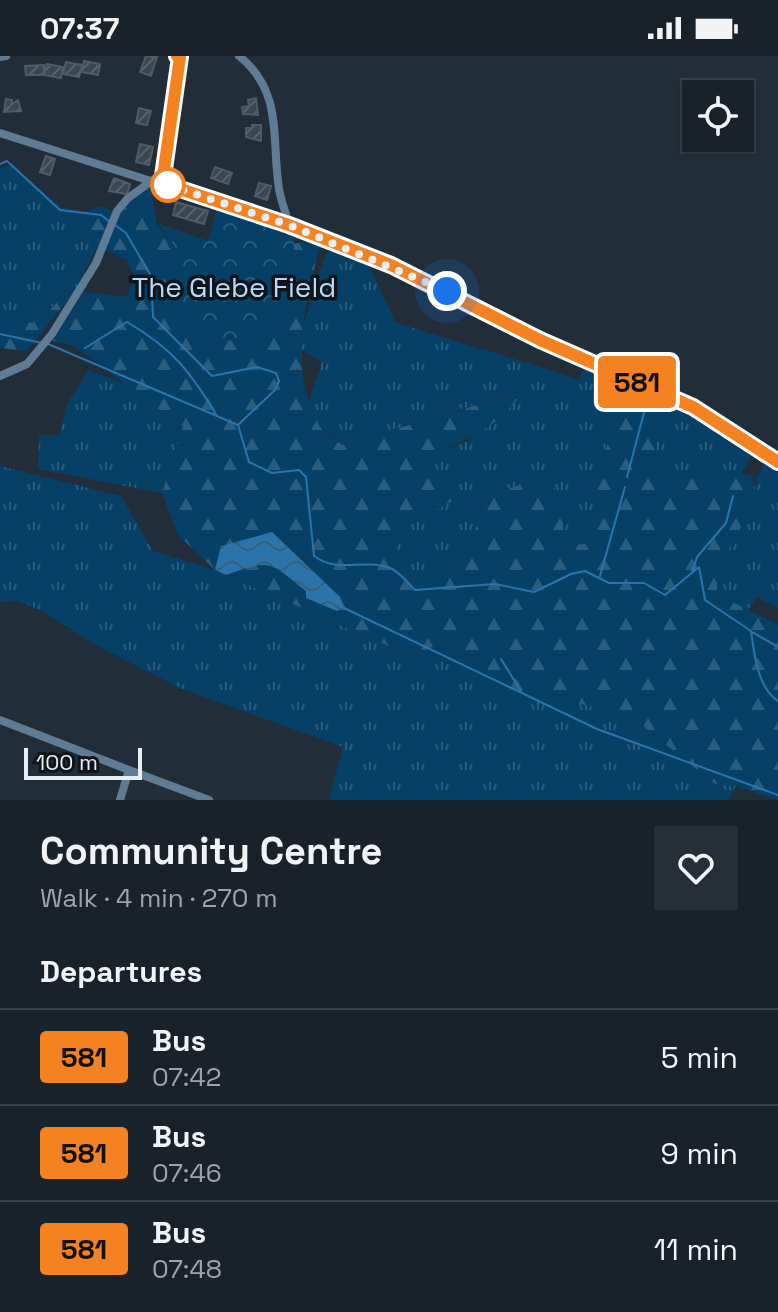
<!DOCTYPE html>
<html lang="en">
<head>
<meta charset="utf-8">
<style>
	:root { --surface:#19222b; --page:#262f37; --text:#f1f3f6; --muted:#9fa4a9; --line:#373f47 }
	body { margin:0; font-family:"Space Grotesk",sans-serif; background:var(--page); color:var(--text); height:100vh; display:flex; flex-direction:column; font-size:30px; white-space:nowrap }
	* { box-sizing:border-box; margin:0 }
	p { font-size:26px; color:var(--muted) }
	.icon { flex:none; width:44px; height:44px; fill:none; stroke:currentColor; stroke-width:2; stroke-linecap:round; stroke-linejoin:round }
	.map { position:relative; height:744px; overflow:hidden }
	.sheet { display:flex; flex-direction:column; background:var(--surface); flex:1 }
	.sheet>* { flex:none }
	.badge { padding:0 16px; border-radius:6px; font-size:28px; line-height:52px }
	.tools { position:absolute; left:682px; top:24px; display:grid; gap:16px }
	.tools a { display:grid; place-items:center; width:72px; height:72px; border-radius:0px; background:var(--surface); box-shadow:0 2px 6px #0004,0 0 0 2px var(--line); font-size:40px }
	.scale { position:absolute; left:24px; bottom:20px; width:118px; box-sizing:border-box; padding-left:8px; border:4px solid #e6eef6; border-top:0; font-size:22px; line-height:28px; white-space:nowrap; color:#e6eef6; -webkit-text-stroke:6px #10151a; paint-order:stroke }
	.you { position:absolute; width:40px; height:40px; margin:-20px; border:6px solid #fff; border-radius:50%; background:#1a73e8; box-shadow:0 0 0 12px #1a73e833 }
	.map>.badge { position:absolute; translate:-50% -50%; box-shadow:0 0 0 4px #fff }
	h2 { padding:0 40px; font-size:30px; line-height:72px }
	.round { display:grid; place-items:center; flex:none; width:84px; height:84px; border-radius:0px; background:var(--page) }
	.head { display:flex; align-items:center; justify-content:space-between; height:136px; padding:0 40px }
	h1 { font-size:38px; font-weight:800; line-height:60px }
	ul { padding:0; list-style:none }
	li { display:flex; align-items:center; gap:24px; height:96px; padding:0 40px; border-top:2px solid var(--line) }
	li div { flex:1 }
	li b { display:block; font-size:30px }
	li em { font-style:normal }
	li .badge { min-width:88px; font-weight:700; text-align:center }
	.status { display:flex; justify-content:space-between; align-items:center; height:56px; padding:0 40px; background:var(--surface); direction:ltr }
	.status svg { height:22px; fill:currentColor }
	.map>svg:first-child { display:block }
	.grass { fill:url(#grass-tufts) }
	.forest { fill:url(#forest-firs) }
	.park { fill:url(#park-crowns) }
	.water { fill:url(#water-waves) }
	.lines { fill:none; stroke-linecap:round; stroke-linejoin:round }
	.stream { stroke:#2b74ab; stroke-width:2 }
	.building { fill:url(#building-hatch); stroke:#4e5c68; stroke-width:2 }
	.minor { stroke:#5f7c94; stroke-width:8 }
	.line-casing { stroke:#fff; stroke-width:18 }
	.line { stroke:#f58220; stroke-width:12 }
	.walk { stroke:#e6eef6; stroke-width:8; stroke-dasharray:0 14.4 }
	.stop-dot { fill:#fff; stroke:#f58220; stroke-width:4 }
	.labels { text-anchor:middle; stroke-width:7; stroke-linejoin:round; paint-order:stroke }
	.park-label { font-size:28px; fill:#b7daf9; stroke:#10151a }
</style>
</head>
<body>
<div class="status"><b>07:37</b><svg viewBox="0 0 49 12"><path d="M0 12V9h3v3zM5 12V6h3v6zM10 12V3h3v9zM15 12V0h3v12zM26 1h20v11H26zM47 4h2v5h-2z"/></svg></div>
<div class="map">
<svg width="778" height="744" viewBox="0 0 778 744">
	<defs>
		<pattern id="grass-tufts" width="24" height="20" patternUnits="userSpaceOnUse" patternTransform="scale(2)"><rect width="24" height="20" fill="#064067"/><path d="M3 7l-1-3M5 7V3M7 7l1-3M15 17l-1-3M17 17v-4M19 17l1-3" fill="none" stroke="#2a5c7d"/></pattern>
		<pattern id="forest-firs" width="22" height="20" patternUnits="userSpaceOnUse" patternTransform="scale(2)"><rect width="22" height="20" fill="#064067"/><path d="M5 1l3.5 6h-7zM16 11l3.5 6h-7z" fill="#2a5c7d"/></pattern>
		<pattern id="park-crowns" width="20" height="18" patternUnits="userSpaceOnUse" patternTransform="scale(2)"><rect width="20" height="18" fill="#064067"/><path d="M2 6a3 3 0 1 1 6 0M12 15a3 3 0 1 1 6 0" fill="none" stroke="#2a5c7d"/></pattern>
		<pattern id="water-waves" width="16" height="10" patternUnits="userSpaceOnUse" patternTransform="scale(2)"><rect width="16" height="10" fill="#2b74ab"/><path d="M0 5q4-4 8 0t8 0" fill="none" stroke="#385e7a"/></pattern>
		<pattern id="building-hatch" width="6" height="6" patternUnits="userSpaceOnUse" patternTransform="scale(2)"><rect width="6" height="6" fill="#3a4753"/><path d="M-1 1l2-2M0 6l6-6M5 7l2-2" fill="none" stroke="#56626c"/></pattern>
	</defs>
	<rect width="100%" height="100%" fill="#212e39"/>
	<path class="grass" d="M13,109l47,42 25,5 -7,26 19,8 -22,45 -9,-1 -28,34 -38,-7v-149z
		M334,192l33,13 28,61c61,21 123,36 183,58l9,-15 74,21 -1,12 29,9 62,50 -10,17 -20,-4 -67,8 5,-79 -48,29 -26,116 -18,1 -16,-68 -68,18c-12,60 -16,82 -84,80l-5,-21 3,-23 66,-36 -42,-24 13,-15 35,-16 52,-49 -179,54 -37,-31 17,-52 -25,-15 28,-91z
		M89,314l45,18 49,39 -21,66 -124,-24 1,-34h21l7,-31z
		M764,406l14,9v137l-21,-11 -9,13 -31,-16v-23l39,-71 -2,-12z
		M0,410l121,30 32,55 62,19 195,86 43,-18 27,45 148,31 87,70 21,2 -8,14h-399l14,-53 -163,-59 -86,-44 -51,-33 -25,-10 -18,1z"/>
	<path class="forest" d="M143,132l8,2 6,34 20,26 114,34 3,-40 28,-6c-15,59 -36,130 -3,187 4,8 16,14 23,20l181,-54c-31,49 -69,43 -102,79l43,25 -67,36 -3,23 6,21c67,2 71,-20 83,-80l69,-18 15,68 18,-1 26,-116 20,-31 28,1 -5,80 67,-8 31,6 4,24 -39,71v23l61,31v175l-42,-14 -21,-2 -87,-70 -148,-31 -27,-45 -42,18 -196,-86 -37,-35 -16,-42 21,-66 -109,-81 -21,-5 31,-49 42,5 9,-20 -9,-18 -49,-21 8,-26 16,-6 15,7z
		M67,234l8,1 -48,60 -27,-3v-31l38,7z"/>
	<path class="park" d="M217,153l78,25 -4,50 -11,36 -32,22 -44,-4 -24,-22 -3,-66 -18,-26 49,17z"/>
	<path class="water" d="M272,476l68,65 4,11 -7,3 -31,-13v-7c-38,-30 -34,-32 -80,-16l-11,-5 6,-24z"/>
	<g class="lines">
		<path class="stream" d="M0,108l7,-3 53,49 41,5 9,7
			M115,169l11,8 25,43 2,41 59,59 45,-9 19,6 3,8 -4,9 -36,34
			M0,278l42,9
			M48,288l190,81 11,37 23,11 27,-3 7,7 8,79c24,18 50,2 76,12 10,4 18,15 25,22l80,-6 39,8 37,-18 14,-3 24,12h35l21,12 34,-28 6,33 46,31c3,22 7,58 27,70
			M85,292l42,-26c46,27 63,49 90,94
			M627,421l18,-68
			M692,516l5,-15 29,-34 7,-27
			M600,520l25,-89
			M344,552l253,121 181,66
			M752,576l26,15
			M501,603l21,34"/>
	</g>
	<path class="building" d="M146,0l11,1 -6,19 -11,-4z
		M84,5l16,3 -2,11 -16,-3z
		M66,6l16,3 -3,12 -16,-3z
		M47,8l16,3 -2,11 -17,-3z
		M44,9v10h-18l-1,-9z
		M256,42l2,17 -15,-1 -1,-7 7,-1 -1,-6z
		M6,43l6,1v4l6,-4 3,11 -17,1z
		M139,52l12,3 -4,14 -11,-2z
		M252,69h9v16l-15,-4v-9h6z
		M140,88l13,3 -4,18 -13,-3z
		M46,100l9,3 -5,16 -10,-3z
		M215,111l17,6 -4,11 -17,-6z
		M114,122l16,6 -3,10 -18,-3z
		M259,127l12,3 -4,14 -12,-4z
		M176,146l32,9 -4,13 -31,-9z"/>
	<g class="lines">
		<path class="minor" d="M239,0c45,36 32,83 40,133 2,12 7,24 10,36
			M0,1l6,-1
			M0,77l289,92 102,40 149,75 153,67 85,54
			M162,127l19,-127
			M0,320l27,-12 25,-30 44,-71 21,-52 11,-13 25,-18
			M0,664l129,50 -9,30
			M129,714l80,30"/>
	</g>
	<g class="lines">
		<g class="line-casing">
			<path id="line" d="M177,0l3,1 -18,126 127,42 102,40 149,75 153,67 85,55"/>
		</g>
		<use href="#line" class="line"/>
		<path class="walk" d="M168,129l-6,-2 127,42 158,66"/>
	</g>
	<circle class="stop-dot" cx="168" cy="129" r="16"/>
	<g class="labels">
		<g class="park-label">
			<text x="234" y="241">The Glebe Field</text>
		</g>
	</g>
</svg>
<div class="tools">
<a><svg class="icon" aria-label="locate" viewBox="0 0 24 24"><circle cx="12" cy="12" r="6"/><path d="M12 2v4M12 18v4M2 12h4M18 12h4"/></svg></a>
</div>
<div class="scale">100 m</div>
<div class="you" style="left:447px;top:235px"></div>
<b class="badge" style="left:637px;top:326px;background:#f58220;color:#111">581</b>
</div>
<section class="sheet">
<div class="head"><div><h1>Community Centre</h1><p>Walk · 4 min · 270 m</p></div><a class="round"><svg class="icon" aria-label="heart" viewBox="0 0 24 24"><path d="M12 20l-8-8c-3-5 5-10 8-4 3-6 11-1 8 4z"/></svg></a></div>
<h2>Departures</h2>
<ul>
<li><span class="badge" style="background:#f58220;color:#111">581</span><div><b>Bus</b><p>07:42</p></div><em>5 min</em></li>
<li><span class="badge" style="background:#f58220;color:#111">581</span><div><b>Bus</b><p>07:46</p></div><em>9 min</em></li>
<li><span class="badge" style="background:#f58220;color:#111">581</span><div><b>Bus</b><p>07:48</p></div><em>11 min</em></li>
</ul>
</section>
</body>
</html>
